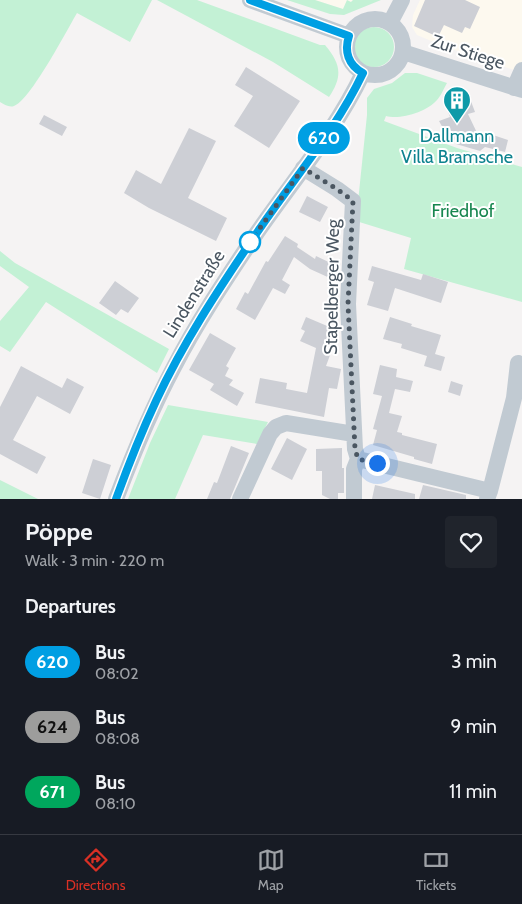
<!DOCTYPE html>
<html lang="en">
<head>
<meta charset="utf-8">
<style>
	:root { --surface:#171b24; --page:#20242c; --text:#f1f3f6; --muted:#9ea1a6; --line:#363941; --accent:#d93025 }
	body { margin:0; font-family:Cabin,sans-serif; background:var(--page); color:var(--text); height:100vh; display:flex; flex-direction:column; font-size:19px; white-space:nowrap }
	* { box-sizing:border-box; margin:0 }
	p { font-size:16px; color:var(--muted) }
	.icon { flex:none; width:28px; height:28px; fill:none; stroke:currentColor; stroke-width:2; stroke-linecap:round; stroke-linejoin:round }
	.map { position:relative; height:499px; overflow:hidden }
	.drawer { display:flex; flex-direction:column; background:var(--surface); flex:1 }
	.drawer>* { flex:none }
	.badge { padding:0 10px; border-radius:16px; font-size:18px; line-height:32px }
	.you { position:absolute; width:25px; height:25px; margin:-12px; border:4px solid #fff; border-radius:50%; background:#1a73e8; box-shadow:0 0 0 8px #1a73e833 }
	.map>.badge { position:absolute; translate:-50% -50%; box-shadow:0 0 0 2px #fff }
	h2 { padding:0 25px; font-size:19px; line-height:45px }
	.round { display:grid; place-items:center; flex:none; width:52px; height:52px; border-radius:5px; background:var(--page) }
	.head { display:flex; align-items:center; justify-content:space-between; height:85px; padding:0 25px }
	h1 { font-size:24px; font-weight:700; line-height:38px }
	ul { padding:0; list-style:none }
	li { display:flex; align-items:center; gap:15px; height:65px; padding:0 25px }
	li div { flex:1 }
	li b { display:block; font-size:19px }
	li em { font-style:normal }
	li .badge { min-width:55px; font-weight:700; text-align:center }
	.menu { display:flex; justify-content:space-around; align-items:center; height:70px; border-top:1px solid var(--line); background:var(--surface); font-size:14px; color:var(--muted) }
	.menu a { display:grid; justify-items:center; gap:2px }
	.menu .active { color:var(--accent) }
	.map>svg:first-child { display:block }
	.commercial { fill:#fdf9ef }
	.green { fill:#c3f1d5 }
	.building { fill:#cdcfd5 }
	.lines { fill:none; stroke-linecap:round; stroke-linejoin:round }
	.minor { stroke:#c1cad2; stroke-width:16 }
	.line-casing { stroke:#fff; stroke-width:11 }
	.line { stroke:#009fe3; stroke-width:8 }
	.walk { stroke:#4a5661; stroke-width:5; stroke-dasharray:0 9 }
	.stop-dot { fill:#fff; stroke:#009fe3; stroke-width:2.5 }
	.labels { text-anchor:middle; stroke-width:4; stroke-linejoin:round; paint-order:stroke }
	.street-label { font-size:18px; fill:#4a5661; stroke:#fff }
	.culture-label { font-size:18px; fill:#0d838f; stroke:#fff }
	.park-label { font-size:18px; fill:#17864f; stroke:#fff }
</style>
</head>
<body>
<div class="map">
<svg width="522" height="499" viewBox="0 0 522 499">
	<rect width="100%" height="100%" fill="#f5f3f3"/>
	<path class="commercial" d="M315,0h38l-10,9z
		M420,0h102v62l-5,9 -74,-25 -26,-11 -5,-8 1,-12z"/>
	<path class="green" d="M0,0h152l-22,42 -53,-29c-10,17 -47,88 -63,93 -5,2 -10,-2 -14,-4z
		M157,0h40l123,45h5c16,19 18,31 4,52l-56,-35z
		M287,0h28l28,9 4,-9 4,2 2,-2h28l-37,15 -14,-1z
		M354 47a20 20 0 1 1 40 0a20 20 0 1 1-40 0Z
		M405,73h12l30,10c-3,5 -6,13 -10,17 -10,12 -37,20 -51,16l-2,5 73,27 65,19v135l-118,-33 7,-31 -55,-17 11,-106v-17l7,-9 18,-6z
		M0,251l15,12 154,86 -12,24 -111,-71 -36,50 -10,-6v-25l29,-34 -29,-21z
		M168,405l100,17 -11,22 -54,-9 -28,64h-47l22,-56z
		M0,480l38,19h-38z"/>
	<path class="building" d="M425,0h40l15,7 -10,22 -5,-2 -3,6 -18,-8 -6,12 -24,-11z
		M246,67l54,34 -31,47 -35,-22 19,-30 -18,-11z
		M469,96l6,16 -7,2 11,23 11,-3 18,6 -3,12 -20,-5 -5,4 -24,-7 -6,-16 -6,2 -5,-9 11,-4 -5,-13z
		M44,115l23,12 -5,9 -23,-12z
		M189,128l27,13 -28,57 39,20 -11,23 -67,-33 -25,-15 12,-23 25,14z
		M307,196l21,11 -8,15 -21,-10z
		M285,236l13,8 -1,3 18,12 1,-3 21,10 -5,13 -22,-10 -16,-12 -12,23 8,5 -5,9 -12,-6 -18,32 -19,-11 9,-17 3,2 18,-33 2,1z
		M372,266l49,14 2,-6 25,8 -7,21 -46,-15 -7,23 -21,-6 7,-23 -6,-2z
		M115,281l24,17 -11,15 -7,-4 -5,6 -17,-12z
		M306,317l33,14 -13,35 15,3 -4,20 -8,-1 -5,29 -69,-14 5,-25 27,5 -1,6 21,4 9,-45 -16,-7 5,-10 -4,-2z
		M390,317l22,7 -1,2 30,9 -6,19 10,3 -4,14 -17,-5 3,-10 -26,-8 1,-4 -19,-5z
		M210,333l26,15 -10,18 3,2 -4,8 8,4 -4,5 15,8 -7,13 -27,-16 4,-6 -25,-14z
		M380,365l17,4 -1,8 17,4 -3,11 -15,-3 -6,24 13,3 -5,16 5,1v2l35,9 -5,20 -18,-5v-2l-41,-12 4,-15 -4,-1 9,-33 -9,-2z
		M21,366l41,22 5,-10 17,9 -14,27 -33,-18 -24,44 33,17 -9,17 -37,-20v-47z
		M451,381l12,4 -3,11 -12,-4z
		M287,438l20,11 -15,31 -21,-11z
		M231,446l18,7 -19,46h-23l7,-17 3,1z
		M342,448v20h2v25h-6v6h-8l-8,-4v-24h-6v-22z
		M93,459l18,6 -11,34 -18,-6z
		M375,485l40,9v5h-43z
		M423,485l43,10v4h-47z"/>
	<g class="lines">
		<path class="minor" d="M250,0l99,36
			M347 47a28 28 0 1 1 56 0a28 28 0 1 1-56 0Z
			M390,23l12,-23
			M403,52l119,38
			M514,88l8,-18
			M303,168l34,21 16,12 -5,103 7,145 3,10 -4,10v30
			M358,459l132,32 -3,8
			M490,491l24,-93 4,-35
			M116,499c17,-45 35,-89 58,-132 23,-45 52,-88 80,-130 37,-54 81,-105 109,-164
			M240,499l30,-65 6,-7 10,-4 68,11"/>
	</g>
	<g class="lines">
		<g class="line-casing">
			<path id="line" d="M116,499c12,-33 25,-66 40,-98 27,-58 62,-111 98,-164 36,-54 81,-105 109,-164 -15,-8 -19,-22 -14,-37l-99,-36"/>
		</g>
		<use href="#line" class="line"/>
		<path class="walk" d="M250,242l53,-74 34,21 16,12 -5,103 7,145 3,10 19,4"/>
	</g>
	<defs>
		<g id="building-pin" transform="scale(1.4375)"><path d="M0 17L-7.5 6A9.5 9.5 0 1 1 7.5 6Z" fill="#0f9aa8" stroke="#fff"/><path d="M-4-6H4V6H1V3H-1V6H-4ZM-2.5-4.3h1.7v1.8h-1.7ZM.8-4.3h1.7v1.8H.8ZM-2.5-1h1.7V.8h-1.7ZM.8-1h1.7V.8H.8Z" fill="#fff"/></g>
	</defs>
	<g fill-rule="evenodd">
		<use href="#building-pin" x="457" y="100"/>
	</g>
	<circle class="stop-dot" cx="250" cy="242" r="10"/>
	<g class="labels">
		<g class="street-label">
			<text transform="translate(468 52) rotate(18)" y="6">Zur Stiege</text>
			<text transform="translate(332 287) rotate(-89)" y="6">Stapelberger Weg</text>
			<text transform="translate(194 294) rotate(-58)" y="6">Lindenstraße</text>
		</g>
		<g class="culture-label">
			<text x="457" y="142">Dallmann<tspan x="457" dy="21">Villa Bramsche</tspan></text>
		</g>
		<g class="park-label">
			<text x="463" y="217">Friedhof</text>
		</g>
	</g>
</svg>
<div class="you" style="left:377px;top:463px"></div>
<b class="badge" style="left:324px;top:138px;background:#009fe3;color:#fff">620</b>
</div>
<section class="drawer">
<div class="head"><div><h1>Pöppe</h1><p>Walk · 3 min · 220 m</p></div><a class="round"><svg class="icon" aria-label="heart" viewBox="0 0 24 24"><path d="M12 20l-8-8c-3-5 5-10 8-4 3-6 11-1 8 4z"/></svg></a></div>
<h2>Departures</h2>
<ul>
<li><span class="badge" style="background:#009fe3;color:#fff">620</span><div><b>Bus</b><p>08:02</p></div><em>3 min</em></li>
<li><span class="badge" style="background:#9d9d9c;color:#111">624</span><div><b>Bus</b><p>08:08</p></div><em>9 min</em></li>
<li><span class="badge" style="background:#00a75d;color:#fff">671</span><div><b>Bus</b><p>08:10</p></div><em>11 min</em></li>
</ul>
</section>
<nav class="menu">
<a class="active"><svg class="icon" aria-label="directions" viewBox="0 0 24 24"><path d="M12 3l9 9-9 9-9-9zM9 14v-3h6M13 9l2 2-2 2"/></svg>Directions</a>
<a><svg class="icon" aria-label="map" viewBox="0 0 24 24"><path d="M3 6l6-2 6 2 6-2v14l-6 2-6-2-6 2zM9 4v14M15 6v14"/></svg>Map</a>
<a><svg class="icon" aria-label="tickets" viewBox="0 0 24 24"><path d="M3 7h18v10H3zM15 7v10"/></svg>Tickets</a>
</nav>
</body>
</html>
